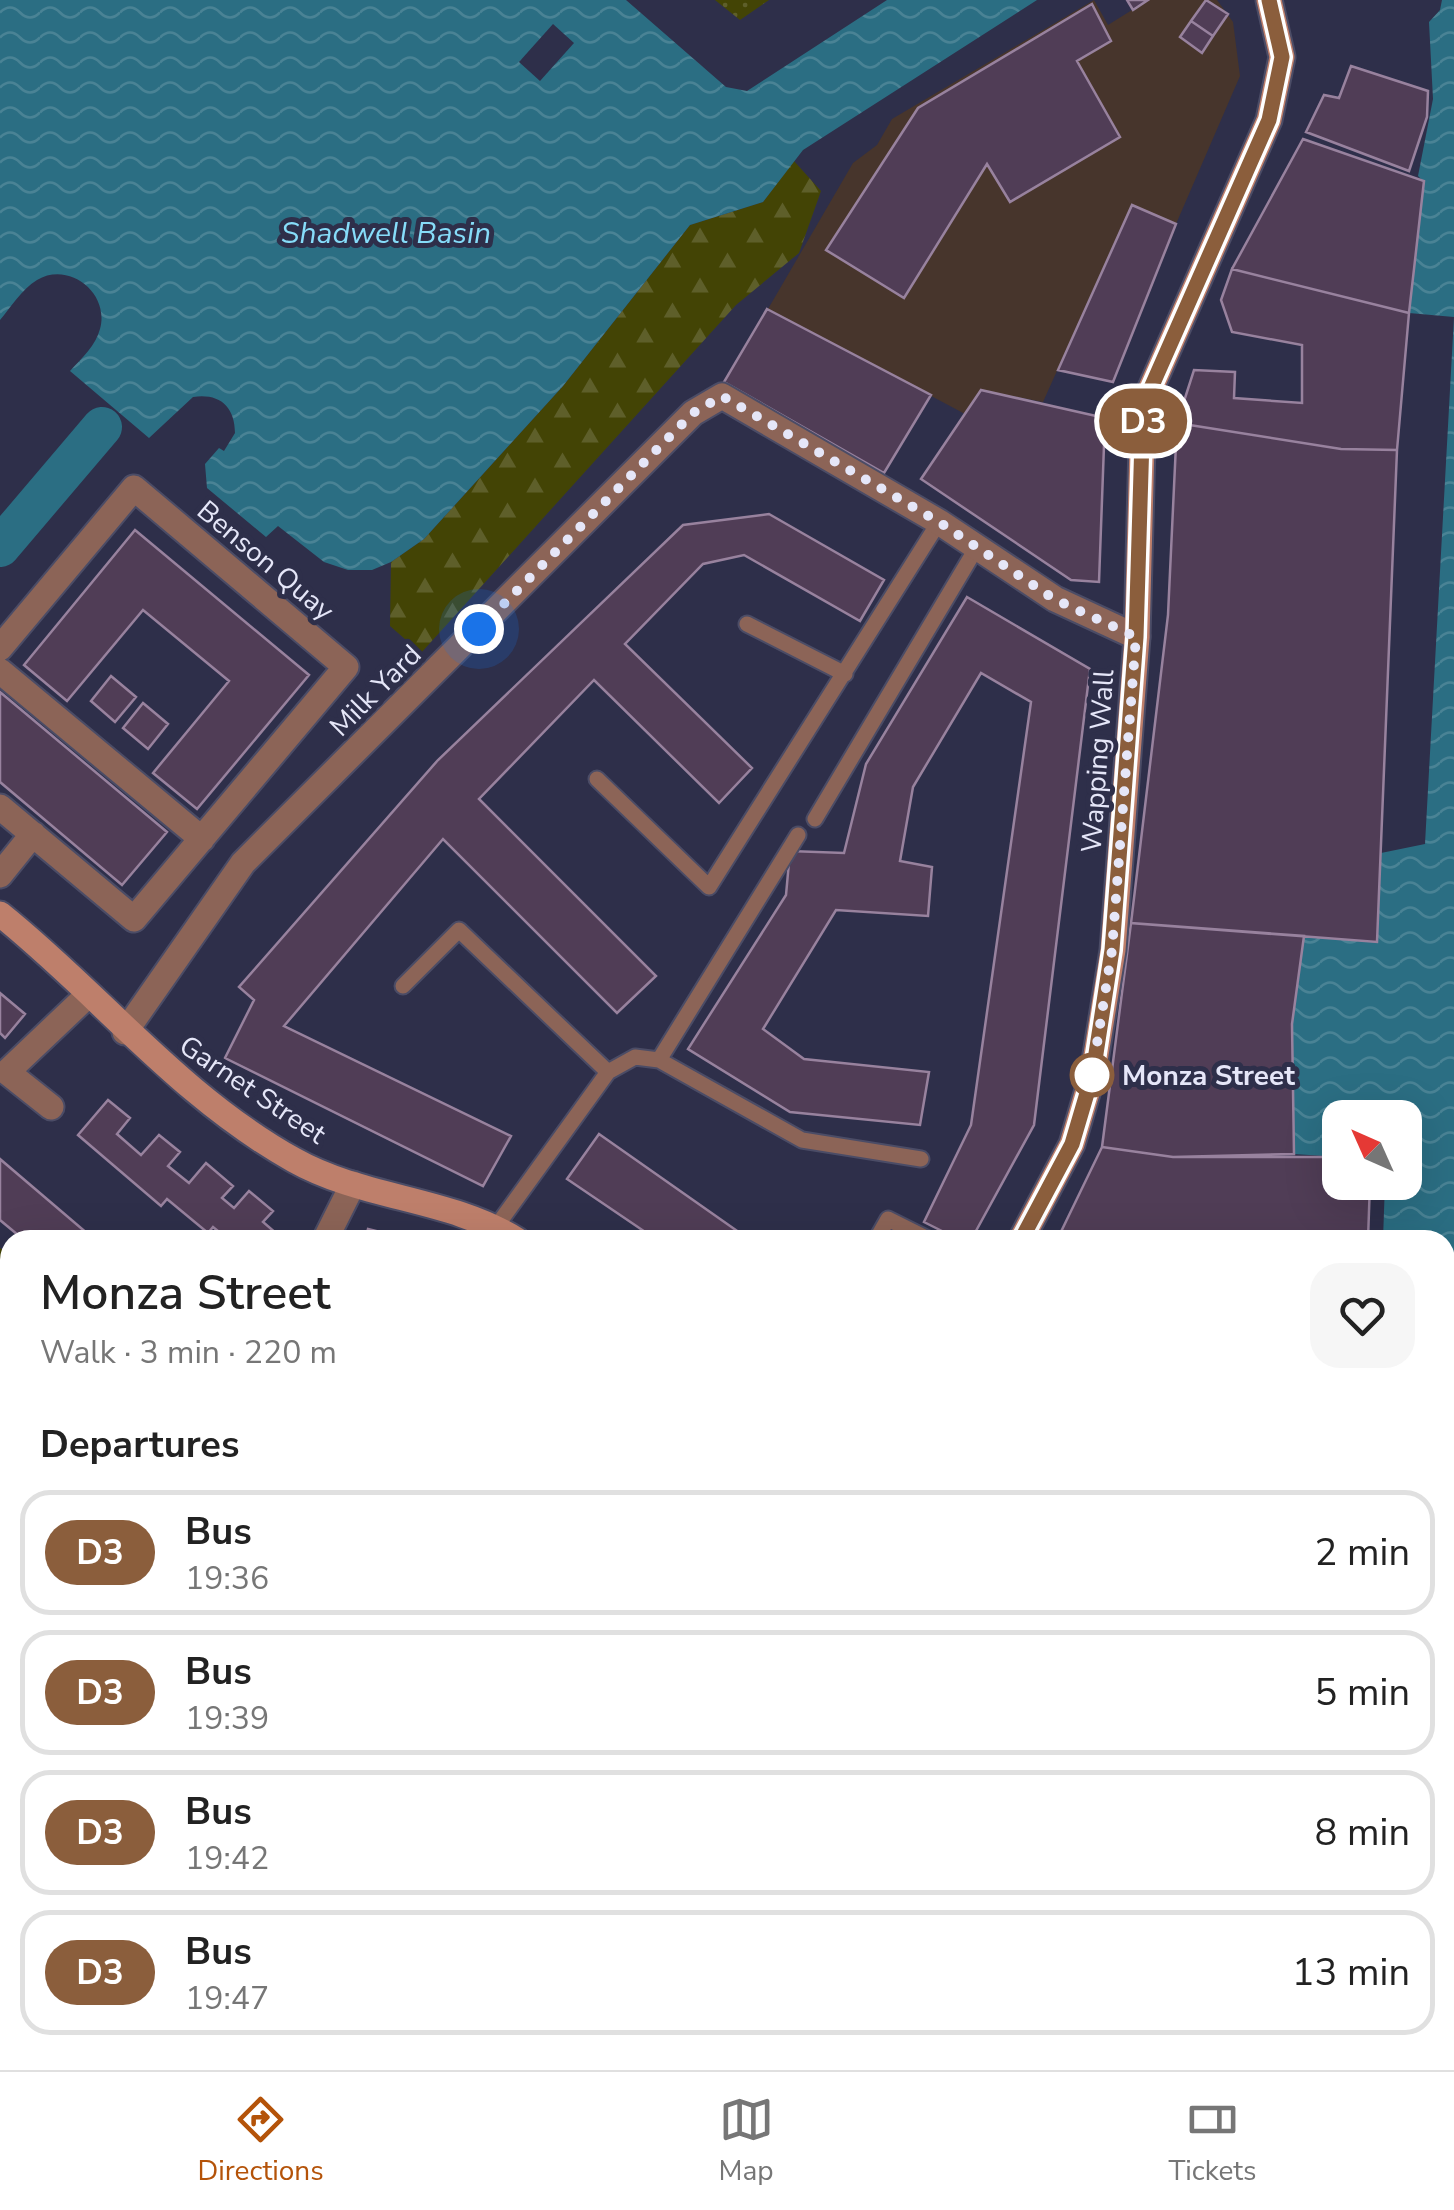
<!DOCTYPE html>
<html lang="en">
<head>
<meta charset="utf-8">
<style>
	:root { --surface:#fff; --page:#f6f6f6; --text:#222; --muted:#767676; --line:#e0e0e0; --accent:#b45309 }
	body { margin:0; font-family:"Nunito Sans",sans-serif; background:var(--page); color:var(--text); height:100vh; display:flex; flex-direction:column; font-size:38px; white-space:nowrap }
	* { box-sizing:border-box; margin:0 }
	p { font-size:32px; color:var(--muted) }
	.icon { flex:none; width:55px; height:55px; fill:none; stroke:currentColor; stroke-width:2; stroke-linecap:round; stroke-linejoin:round }
	.map { position:relative; flex:1; overflow:hidden }
	.details { position:absolute; left:0px; top:1230px; width:1455px; height:840px; display:flex; flex-direction:column; background:var(--surface); border-radius:30px 30px 0 0; box-shadow:0 10px 40px #0002 }
	.details>* { flex:none }
	.badge { padding:0 20px; border-radius:32px; font-size:35px; line-height:65px }
	.needle { width:65px; rotate:315deg }
	.controls { position:absolute; left:1322px; top:1100px; display:grid; gap:20px }
	.controls a { display:grid; place-items:center; width:100px; height:100px; border-radius:20px; background:var(--surface); box-shadow:0 10px 40px #0002; font-size:50px }
	.you { position:absolute; width:50px; height:50px; margin:-25px; border:8px solid #fff; border-radius:50%; background:#1a73e8; box-shadow:0 0 0 15px #1a73e833 }
	.map>.badge { position:absolute; translate:-50% -50%; box-shadow:0 0 0 5px #fff }
	h2 { padding:0 40px; font-size:38px; line-height:90px }
	.round { display:grid; place-items:center; flex:none; width:105px; height:105px; border-radius:30px; background:var(--page) }
	.headline { display:flex; align-items:center; justify-content:space-between; height:170px; padding:0 40px }
	h1 { font-size:48px; font-weight:600; line-height:75px }
	ul { padding:0; list-style:none }
	li { display:flex; align-items:center; gap:30px; height:125px; margin:0 20px 15px; padding:0 20px; border:5px solid var(--line); border-radius:30px }
	li div { flex:1 }
	li b { display:block; font-size:38px }
	li em { font-style:normal }
	li .badge { min-width:110px; font-weight:700; text-align:center }
	.menu { display:flex; justify-content:space-around; align-items:center; height:140px; border-top:2px solid var(--line); background:var(--surface); font-size:28px; color:var(--muted) }
	.menu a { display:grid; justify-items:center; gap:5px }
	.menu .active { color:var(--accent) }
	.map>svg:first-child { display:block }
	.commercial { fill:#47352c }
	.built { fill:#343557 }
	.green { fill:url(#green-dots) }
	.forest { fill:url(#forest-firs) }
	.water { fill:url(#water-waves) }
	.pier { fill:#2e2f4a }
	.lines { fill:none; stroke-linecap:round; stroke-linejoin:round }
	.canal { stroke:#2b6e83; stroke-width:40 }
	.building { fill:#503d56; stroke:#98829e; stroke-width:2.5 }
	.lane-casing { stroke:#4b4c66; stroke-width:19 }
	.street-casing { stroke:#4b4c66; stroke-width:29 }
	.secondary-casing { stroke:#4b4c66; stroke-width:29 }
	.lane { stroke:#8c6457; stroke-width:15 }
	.street { stroke:#8c6457; stroke-width:25 }
	.secondary { stroke:#be7f6b; stroke-width:25 }
	.line-casing { stroke:#fff; stroke-width:22 }
	.line { stroke:#8b5e3c; stroke-width:15 }
	.walk { stroke:#e5e6f8; stroke-width:10; stroke-dasharray:0 18 }
	.stop-dot { fill:#fff; stroke:#8b5e3c; stroke-width:5 }
	.labels { text-anchor:middle; stroke-width:10; stroke-linejoin:round; paint-order:stroke }
	.street-label { font-size:28px; fill:#e5e6f8; stroke:#2e2f4a }
	.stop-label { font-size:28px; font-weight:bold; fill:#e5e6f8; stroke:#2e2f4a; text-anchor:start }
	.water-label { font-size:30px; font-style:italic; fill:#86dcf9; stroke:#2e2f4a }
</style>
</head>
<body>
<div class="map">
<svg width="1454" height="2070" viewBox="0 0 1454 2070">
	<defs>
		<pattern id="green-dots" width="8" height="8" patternUnits="userSpaceOnUse" patternTransform="scale(2.5)"><rect width="8" height="8" fill="#434405"/><path d="M2 2h.1M6 6h.1" fill="none" stroke="#5e5f2a" stroke-width="1.8" stroke-linecap="round"/></pattern>
		<pattern id="forest-firs" width="22" height="20" patternUnits="userSpaceOnUse" patternTransform="scale(2.5)"><rect width="22" height="20" fill="#434405"/><path d="M5 1l3.5 6h-7zM16 11l3.5 6h-7z" fill="#5e5f2a"/></pattern>
		<pattern id="water-waves" width="16" height="10" patternUnits="userSpaceOnUse" patternTransform="scale(2.5)"><rect width="16" height="10" fill="#2b6e83"/><path d="M0 5q4-4 8 0t8 0" fill="none" stroke="#4a8395"/></pattern>
	</defs>
	<rect width="100%" height="100%" fill="#2e2f4a"/>
	<path class="commercial" d="M1094,0l14,25 40,-25h69l16,22 7,54 -64,148 -45,-18 -88,196 -62,-12 -16,24 -197,-105 85,-146 24,-18 15,-26z"/>
	<path class="built" d="M612,2060h160l-9,10h-133z"/>
	<path class="green" d="M715,0h54l-29,20z"/>
	<path class="forest" d="M794,161l27,30 -22,62 -63,52 -315,348 -31,-27 1,-64 33,-23 139,-153 127,-161 73,-23z
		M0,1248l10,8v226l-10,11z"/>
	<path class="water" d="M0,0h626l100,87 21,4 140,-91h150l-234,150 -40,52 -73,23 -127,161 -139,153 -33,23 -19,8h-24l-24,-8 -46,-36 -12,11 -59,-49 -2,-24 14,-16 5,3 11,-18c0,-27 -16,-40 -42,-36l-44,41 -79,-67c12,-13 26,-26 30,-42 10,-36 -31,-68 -63,-49 -15,9 -26,27 -37,40z
		M1442,0h12v2070h-104l-1,-10h96v-820h-62l2,-57 20,-1v-64h-65v39l-46,-3 -2,-130 12,-88 73,6 4,-89 44,-9 29,-527 -45,-4 15,-131 -6,-6 15,-77 -4,-77 11,-12z"/>
	<path class="pier" d="M553,24l21,19 -34,38 -21,-19z"/>
	<g class="lines">
		<path class="canal" d="M0,547l102,-120"/>
	</g>
	<path class="building" d="M1127,0h21l-15,10z
		M1206,0l22,14 -15,22 -22,-15z
		M1092,4l19,37 -34,20 43,76 -110,65 -23,-38 -83,134 -78,-48 92,-142z
		M1191,21l22,15 -11,17 -22,-16z
		M1351,66l77,25 -1,26 -18,54 -103,-39 18,-37 15,3z
		M1303,139l121,42 -15,132 -177,-44z
		M1132,205l44,19 -63,158 -55,-12z
		M1232,269l177,44 -12,137 -56,-1 -164,-26 17,-53 41,2 -1,26 68,5v-58l-70,-13 -11,-32z
		M767,309l164,86 -47,78 -160,-91z
		M981,390l124,28 -6,164 -28,-2 -150,-101z
		M1177,423l164,26 56,1 -20,492 -246,-19 37,-308z
		M769,514l115,66 -24,41 -116,-66 -41,9 -78,80 127,124 -33,35 -125,-123 -115,119 177,177 -39,37 -174,-174 -159,187 227,110 -28,50 -258,-128 29,-58 -15,-13 199,-227 245,-235z
		M135,530l174,145 -112,134 -44,-36 76,-92 -86,-71 -76,91 -43,-36z
		M967,597l123,72 -56,456 -63,115h-11l-36,-18 47,-97 60,-423 -50,-29 -68,114 -13,74 32,6 -4,49 -92,-6 -73,119 41,30 125,13 -9,53 -130,-13 -102,-63 98,-154 4,-44 54,2 22,-89z
		M111,676l25,21 -21,25 -24,-21z
		M0,692l167,140 -45,53 -122,-103z
		M143,703l25,21 -20,25 -25,-21z
		M1131,923l173,13 -12,88 2,130 -121,3 -71,-10z
		M0,993l25,21 -20,24 -5,-5z
		M108,1100l22,18 -13,16 24,21 18,-20 21,17 -12,14 21,17 17,-20 27,23 -11,12 12,10 15,-17 24,20 -10,11 21,18h-55l-16,-13 -5,6 -41,-34 -6,7 -83,-71z
		M599,1134l151,106h-93l-90,-61z
		M1102,1147l71,10h167v25h30l-2,58h-311z
		M0,1159l95,81h-71l-24,-20z
		M368,1229l44,11h-47z
		M10,1494v75l-10,11v-75z
		M0,1681l10,10v60l-10,-10z
		M0,1786l8,11 -8,13z
		M400,2060h78l11,10h-77z
		M1104,2060l1,10h-223l1,-10z
		M1186,2060h143v10h-143z"/>
	<g class="lines">
		<g class="lane-casing">
			<path id="lane" d="M747,624l98,50
				M597,779l112,108 230,-365
				M815,819l162,-272
				M403,986l56,-56 149,142
				M659,1060l143,80 119,19
				M496,1227l112,-155 27,-15 24,3 139,-225
				M876,1240l12,-21 42,21"/>
		</g>
		<g class="street-casing">
			<path id="street" d="M0,648l134,-160 212,179 -212,252 -134,-112
				M0,671l202,168
				M0,875l33,-41
				M125,1032l118,-169 450,-450 29,-17 217,126 116,77 82,38
				M51,1107l-44,-35 80,-76
				M325,1240l28,-56
				M0,2018l8,-10
				M105,2060l18,10
				M339,2070l1,-10"/>
		</g>
		<g class="secondary-casing">
			<path id="secondary" d="M0,914c100,80 179,182 294,246 69,39 156,38 223,80
				M1021,1240l51,-96 21,-71 20,-123 24,-313 6,-231 126,-286 13,-63 -13,-57
				M1140,2060v10"/>
		</g>
		<use href="#lane" class="lane"/>
		<use href="#street" class="street"/>
		<use href="#secondary" class="secondary"/>
	</g>
	<g class="lines">
		<g class="line-casing">
			<path id="line" d="M1021,1240l51,-96 21,-71 19,-123 24,-313 7,-231 126,-286 13,-63 -13,-57"/>
		</g>
		<use href="#line" class="line"/>
		<path class="walk" d="M479,629l214,-216 29,-17 217,126 115,77 82,38 -24,313 -20,125"/>
	</g>
	<circle class="stop-dot" cx="1092" cy="1075" r="20"/>
	<g class="labels">
		<g class="street-label">
			<text transform="translate(266 560) rotate(40)" y="10">Benson Quay</text>
			<text transform="translate(375 690) rotate(-45)" y="10">Milk Yard</text>
			<text transform="translate(1097 761) rotate(-86)" y="10">Wapping Wall</text>
			<text transform="translate(253 1089) rotate(34)" y="10">Garnet Street</text>
		</g>
		<g class="stop-label">
			<text x="1122" y="1085">Monza Street</text>
		</g>
		<g class="water-label">
			<text x="386" y="243">Shadwell Basin</text>
		</g>
	</g>
</svg>
<div class="controls">
<a><svg class="needle" viewBox="-14 -14 28 28"><path d="M0-13l5 13h-10z" fill="#e53935"/><path d="M0 13l5-13h-10z" fill="#767676"/></svg></a>
</div>
<div class="you" style="left:479px;top:629px"></div>
<b class="badge" style="left:1143px;top:421px;background:#8b5e3c;color:#fff">D3</b>
<section class="details">
<div class="headline"><div><h1>Monza Street</h1><p>Walk · 3 min · 220 m</p></div><a class="round"><svg class="icon" aria-label="heart" viewBox="0 0 24 24"><path d="M12 20l-8-8c-3-5 5-10 8-4 3-6 11-1 8 4z"/></svg></a></div>
<h2>Departures</h2>
<ul>
<li><span class="badge" style="background:#8b5e3c;color:#fff">D3</span><div><b>Bus</b><p>19:36</p></div><em>2 min</em></li>
<li><span class="badge" style="background:#8b5e3c;color:#fff">D3</span><div><b>Bus</b><p>19:39</p></div><em>5 min</em></li>
<li><span class="badge" style="background:#8b5e3c;color:#fff">D3</span><div><b>Bus</b><p>19:42</p></div><em>8 min</em></li>
<li><span class="badge" style="background:#8b5e3c;color:#fff">D3</span><div><b>Bus</b><p>19:47</p></div><em>13 min</em></li>
</ul>
</section>
</div>
<nav class="menu">
<a class="active"><svg class="icon" aria-label="directions" viewBox="0 0 24 24"><path d="M12 3l9 9-9 9-9-9zM9 14v-3h6M13 9l2 2-2 2"/></svg>Directions</a>
<a><svg class="icon" aria-label="map" viewBox="0 0 24 24"><path d="M3 6l6-2 6 2 6-2v14l-6 2-6-2-6 2zM9 4v14M15 6v14"/></svg>Map</a>
<a><svg class="icon" aria-label="tickets" viewBox="0 0 24 24"><path d="M3 7h18v10H3zM15 7v10"/></svg>Tickets</a>
</nav>
</body>
</html>
